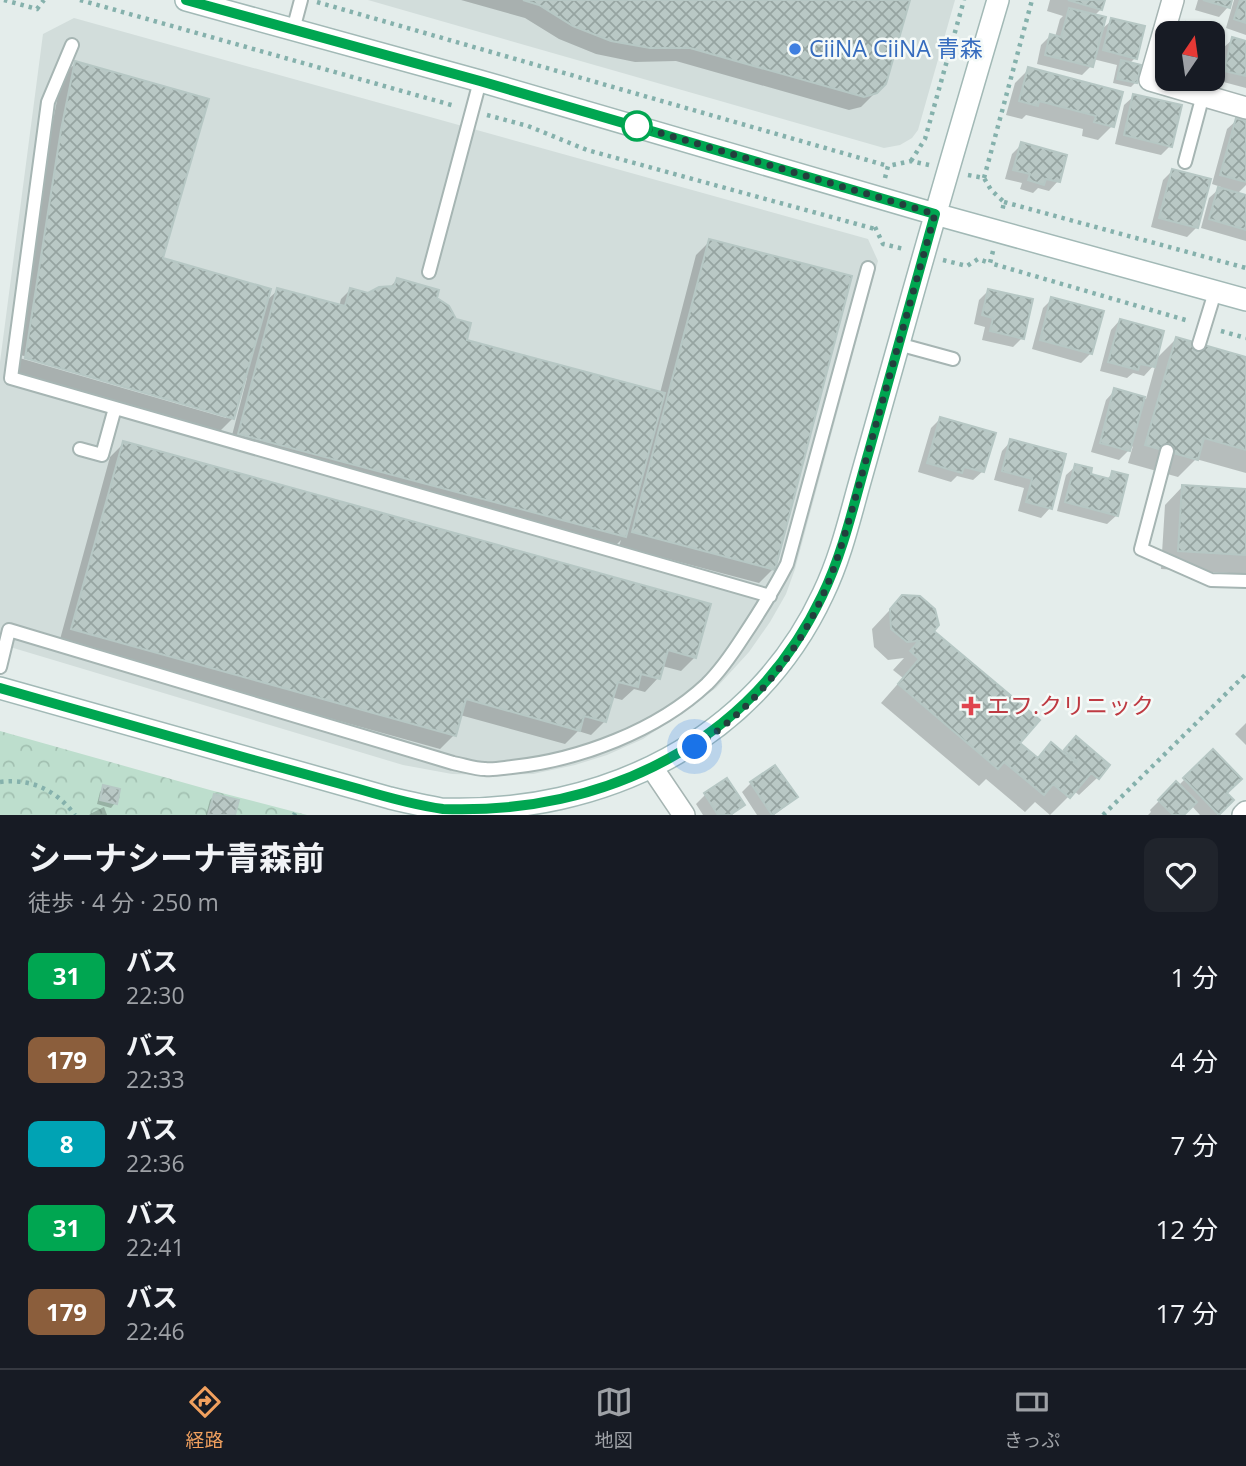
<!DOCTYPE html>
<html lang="ja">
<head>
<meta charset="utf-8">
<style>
	:root { --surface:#171b24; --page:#20242c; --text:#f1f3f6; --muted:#9ea1a6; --line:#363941; --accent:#f1a05e }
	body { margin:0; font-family:"Open Sans","Noto Sans JP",sans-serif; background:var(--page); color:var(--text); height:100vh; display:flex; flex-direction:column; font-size:26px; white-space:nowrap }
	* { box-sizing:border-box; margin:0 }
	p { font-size:23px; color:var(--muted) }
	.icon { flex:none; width:38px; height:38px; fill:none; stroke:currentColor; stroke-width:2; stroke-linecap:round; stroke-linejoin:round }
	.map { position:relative; height:815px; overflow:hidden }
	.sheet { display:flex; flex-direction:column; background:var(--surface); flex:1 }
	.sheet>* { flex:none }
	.badge { padding:0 14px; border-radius:10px; font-size:24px; line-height:46px }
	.needle { width:46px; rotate:13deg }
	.tools { position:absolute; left:1155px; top:21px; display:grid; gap:14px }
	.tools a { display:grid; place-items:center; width:70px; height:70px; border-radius:14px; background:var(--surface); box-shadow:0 2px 5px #0004; font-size:35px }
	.you { position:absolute; width:35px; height:35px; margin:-18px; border:5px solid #fff; border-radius:50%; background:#1a73e8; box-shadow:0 0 0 10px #1a73e833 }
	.map>.badge { position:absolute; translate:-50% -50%; box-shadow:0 0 0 4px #fff }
	.round { display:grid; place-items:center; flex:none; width:74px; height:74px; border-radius:14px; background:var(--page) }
	.overview { display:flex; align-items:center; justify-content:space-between; height:119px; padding:0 28px }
	h1 { font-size:33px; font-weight:700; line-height:52px }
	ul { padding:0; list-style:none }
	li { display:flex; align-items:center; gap:21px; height:84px; padding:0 28px }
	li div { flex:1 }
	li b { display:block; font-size:26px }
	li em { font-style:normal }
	li .badge { min-width:77px; font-weight:700; text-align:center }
	.tabs { display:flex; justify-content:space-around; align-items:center; height:98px; border-top:2px solid var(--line); background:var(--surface); font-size:19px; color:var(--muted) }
	.tabs a { display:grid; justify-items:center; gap:4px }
	.tabs .active { color:var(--accent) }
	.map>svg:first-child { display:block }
	.built { fill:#d2dddb }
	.forest { fill:url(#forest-crowns) }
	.shadow { fill:#0003; fill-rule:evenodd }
	.building { fill:url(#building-cross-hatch); stroke:#b6c7c4; stroke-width:2 }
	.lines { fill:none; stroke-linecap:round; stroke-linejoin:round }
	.lane-casing { stroke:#a6b5b3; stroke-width:16 }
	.street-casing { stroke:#a6b5b3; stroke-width:24 }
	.secondary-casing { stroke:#a2b9b6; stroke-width:24 }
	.path { stroke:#85b1ac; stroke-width:4.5; stroke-dasharray:3.5 5; stroke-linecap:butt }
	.lane { stroke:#fff; stroke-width:12 }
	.street { stroke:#fff; stroke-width:21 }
	.secondary { stroke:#fff; stroke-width:21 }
	.line-casing { stroke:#fff; stroke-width:16 }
	.line { stroke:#00a651; stroke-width:10 }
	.walk { stroke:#233f3d; stroke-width:7; stroke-dasharray:0 12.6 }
	.shop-dot { fill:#3f7fe0; stroke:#f5faf8; stroke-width:2.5 }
	.stop-dot { fill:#fff; stroke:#00a651; stroke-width:3.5 }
	.health-dot { fill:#e0444e; stroke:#f5faf8; stroke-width:2.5 }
	.labels { text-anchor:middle; stroke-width:5; stroke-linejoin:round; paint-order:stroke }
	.shop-label { font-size:23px; fill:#366cbe; stroke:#f5faf8; text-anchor:start }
	.health-label { font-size:23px; fill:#be3a42; stroke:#f5faf8; text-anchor:start }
</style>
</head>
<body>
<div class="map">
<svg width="1246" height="815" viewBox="0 0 1246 815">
	<defs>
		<pattern id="forest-crowns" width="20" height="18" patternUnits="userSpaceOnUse" patternTransform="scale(1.75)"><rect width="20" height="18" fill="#bddecd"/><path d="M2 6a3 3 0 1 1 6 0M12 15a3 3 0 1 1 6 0" fill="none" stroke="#a2c0b1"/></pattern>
		<pattern id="building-cross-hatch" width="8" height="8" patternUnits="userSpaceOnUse" patternTransform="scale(1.75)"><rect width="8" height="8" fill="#b9c8c5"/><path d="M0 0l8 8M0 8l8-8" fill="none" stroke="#96a4a1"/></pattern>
	</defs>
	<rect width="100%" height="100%" fill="#e4edeb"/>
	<path class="built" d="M368,0h587l-37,130 -6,8 -12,7 -16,3z
		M74,18l794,221 10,22 -83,308 -9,25 -16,28 -21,30 -33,36 -36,26 -37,25 -36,16 -32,10 -42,9 -46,1 -35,-1 -49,-9 -403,-121v-282l43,-328z"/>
	<path class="forest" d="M0,731l210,59 97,25h-307z"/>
	<path class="shadow" d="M461,0h447l-23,83 -24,24 -12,3 -173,-49 -41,1 -39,-8 -37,-15 -34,-21z
		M1050,0h53l-2,9 -7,7 6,15 12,-11 23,38 -6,6 6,19 -4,4 -18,-4 4,-18 -24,-6 -2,7 -9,9 -45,-11 4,-19 9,-9 5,1 5,-18 3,-3 -16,-5z
		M1198,0h32l-2,7 -9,10 -24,-7z
		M1234,0h12v35l-20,-7z
		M1187,24l32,8 -6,28v-27h-35z
		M1233,39l13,3v46l-30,-8 7,-32z
		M76,63l85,196 104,43 13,-12 61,17 2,-8 9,-9 18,5 21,-7 8,-8 38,19 29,42 196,52 36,-138 14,-14 63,328 -14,14 -140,-37 2,-6 -5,5 -386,-102 17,-65 -3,-1 -11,41 -14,14 -207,-60 36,-227 14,-69zM17,354l209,60v4l-210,-61z
		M1029,69l83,57 -14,14 -16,-4 1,-7 -57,-14 -4,4 -16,-4 9,-32z
		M1134,96l36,50 -9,9 -46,-11 9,-39z
		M1237,120l9,3v62l-9,9 9,3v44l-45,-13 8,-30 12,-11 -9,-3 15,-55z
		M1022,144l36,37 -9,10 -11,-3 -5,5 -13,-4 2,-6 -17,-4 7,-25z
		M1172,171l25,56 -10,10 -36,-10 12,-47z
		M988,291l34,47 -9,9 -31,-7 3,-13 -11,-3 5,-24z
		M1052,299l39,54 -10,10 -49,-14 11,-41z
		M1120,320l35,40 21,-21 70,20v114l-50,-14 -18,18 -50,-14 5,-17 -14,14 -28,-8 15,-52 9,-10 31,9 10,-36 -12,13 -11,-3 -6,5 -27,-7 11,-41z
		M940,419l43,52 -10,9 -16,-4 -6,6 -33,-10 13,-44z
		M1011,441l39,67 -9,10 -23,-7 6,-23 -30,-8 8,-29z
		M124,443l571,214 -14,14 -19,-5 -4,12 -13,14 -11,-3 -12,11 -11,-3 -6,24 -14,14 -13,-4 -13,13 -105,-29 -6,20 -14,14 -381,-106 51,-186z
		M1076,466l13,9 17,5 7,-7 4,42 -10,9 -50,-13 9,-36z
		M1183,486l63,4v84l-85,-5 4,-64z
		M903,596l29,35 86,112 19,16 14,-15 10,9 15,-15 21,40 -18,17 -5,-4 -24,24 -15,-13 -10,10 -39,-33 -7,7 -98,-83 22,-25 -10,-8 11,-12 -16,2 -14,-13 -2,-18z
		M1246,723v22l-11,-11z
		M1213,751l12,42 7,7 -15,15h-17l-9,-10 -10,10h-33l3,-3 -1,-2 26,-26 2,2z
		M775,767l20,30 -9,9 -12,9h-17l-15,-23 9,-9z
		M726,781l17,24 -11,10h-29l-7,-11 9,-9z
		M104,787l11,16 -4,5 -14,-4 3,-12z
		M214,796l19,19h-27l4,-15z
		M104,807l3,8h-18l3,-2z"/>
	<path class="building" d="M523,0h387l-24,84 -9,9 -13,4 -174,-49h-40l-39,-7 -38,-15 -34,-21z
		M1068,0h37l-3,10z
		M1203,0h29l-2,8z
		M1240,0h6v23l-12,-4z
		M1069,8l37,9 -13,50 -48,-12 5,-21 11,3z
		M1111,18l34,8 -8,33 -34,-9z
		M1186,22l35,9 -7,32 -1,-30h-29z
		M1232,37l14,4v35l-22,-5z
		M1121,60l20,5 -4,18 -20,-4z
		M75,61l134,38 -46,159 108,31 -37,130 -209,-61 36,-228z
		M1028,67l95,25 -9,35 -20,-5 2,-6 -57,-15 -1,5 -19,-5z
		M1133,94l49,11 -10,42 -48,-12z
		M1236,118l10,3v61l-26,-7z
		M1021,142l46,13 -7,27 -14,-3 -2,6 -16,-5 2,-6 -17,-4z
		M1172,169l39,10 -13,49 -39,-10z
		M1218,187l28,8v35l-37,-11z
		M709,239l143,37 -77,294 -143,-38z
		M397,278l42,12 -2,8 12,8 7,13 15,4 -4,17 198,53 -39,144 -388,-103 39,-146 68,18 5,-18 18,5 11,-6 15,-1z
		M988,289l45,10 -9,40 -34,-8 3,-13 -11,-3z
		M1051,297l53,14 -12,43 -52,-14z
		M1120,319l44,12 -9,36 -15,-3 -2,6 -30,-8z
		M1176,337l70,20v93l-42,-12 -6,22 -53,-15z
		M1114,388l31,9 -15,54 -30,-8z
		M940,417l56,16 -12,39 -20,-5 -2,6 -35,-10z
		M1010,439l56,15 -14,55 -26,-7 6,-23 -30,-8z
		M123,441l588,163 -15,54 -28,-8 -8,29 -19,-5 -3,13 -20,-5 -12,40 -22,-6 -4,15 -114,-32 -10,37 -385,-107z
		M1075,464l17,4 -1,6 19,5 2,-8 16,4 -10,41 -53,-14z
		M1182,485l64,4v66l-68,-4z
		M902,595l18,1 15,13 4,16 -5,6 106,89 -20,23 18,15 13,-16 25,21 1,-2 -13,-11 12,-14 34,29 -11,14 -8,-6 -21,25 -17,-14 -9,11 -40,-33 -6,7 -100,-85 21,-25 -9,-8 9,-10 -12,1 -16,-13 -1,-20z
		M1213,749l29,30 -15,14 7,7 -15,15 -36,-37z
		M775,765l23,32 -26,18 -22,-33z
		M727,778l18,27 -15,10h-12l-14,-22z
		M1176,781l21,21 -13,13h-11l-15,-15z
		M103,785l17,4 -3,15 -17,-4z
		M214,794l25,6 -4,15h-27z"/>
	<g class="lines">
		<g class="lane-casing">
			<path id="lane" d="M293,30l8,-30
				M72,45l-24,57 -37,276 759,218
				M1185,162l18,-67
				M429,272l51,-191
				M898,344l55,15
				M1199,344l16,-52
				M80,449l22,6 13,-47
				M1167,451l-26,98 70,31 35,1
				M0,667l9,-37 444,133c11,2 22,6 32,6 9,1 18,-1 27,-2 67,-7 145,-36 195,-83 14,-14 25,-30 36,-47 16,-24 31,-48 44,-73l81,-296"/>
		</g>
		<g class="street-casing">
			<path id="street" d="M1173,0l-23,80 96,28
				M655,772l29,43
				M1243,815l3,-3"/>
		</g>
		<g class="secondary-casing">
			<path id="secondary" d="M186,0l294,81 455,133 311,86
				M0,688l390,110c17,4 34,8 51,11 163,6 314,-69 382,-215 17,-35 26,-73 36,-109 14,-50 28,-99 42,-149 31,-112 64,-224 97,-336"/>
		</g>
		<path class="path" d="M4,0l33,9 7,-9
			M80,0l375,106
			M317,2l571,164
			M487,115l41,11 59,24 288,79
			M911,161l14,-22 39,-139
			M968,175l16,3 7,12 13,12 -2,10
			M885,178l3,-12 23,-5 18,4
			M984,178l48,-178
			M1004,202l242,66
			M875,227l8,17 21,5
			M993,251l-3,12 199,58
			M943,260l24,6 11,-7 12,4
			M1221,331l25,7
			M0,782c31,-4 56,8 75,33
			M294,815l1,-2
			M1103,815l143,-141"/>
		<use href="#lane" class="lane"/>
		<use href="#street" class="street"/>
		<use href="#secondary" class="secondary"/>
	</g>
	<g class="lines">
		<g class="line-casing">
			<path id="line" d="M0,688c83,24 166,47 250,71 36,10 72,20 109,30 27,8 55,16 84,20 162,6 309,-67 379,-213 22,-45 33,-97 47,-145 22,-79 44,-158 66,-237l-455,-133 -294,-81"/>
		</g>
		<use href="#line" class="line"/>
		<path class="walk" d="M637,126l298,88 -85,303c-6,20 -12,41 -20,61 -26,68 -74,129 -135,169"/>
	</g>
	<circle class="shop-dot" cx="795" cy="49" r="7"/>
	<circle class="stop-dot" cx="637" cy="126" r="14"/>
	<path class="health-dot" d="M967.5 695.5h7v7h7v7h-7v7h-7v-7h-7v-7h7z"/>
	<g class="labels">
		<g class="shop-label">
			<text x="809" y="57">CiiNA CiiNA 青森</text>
		</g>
		<g class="health-label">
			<text x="987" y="714">エフ.クリニック</text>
		</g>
	</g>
</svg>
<div class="tools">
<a><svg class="needle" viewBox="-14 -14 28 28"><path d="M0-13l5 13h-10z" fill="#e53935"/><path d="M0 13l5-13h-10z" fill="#9ea1a6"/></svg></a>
</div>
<div class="you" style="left:695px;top:747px"></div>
</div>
<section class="sheet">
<div class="overview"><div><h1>シーナシーナ青森前</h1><p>徒歩 · 4 分 · 250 m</p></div><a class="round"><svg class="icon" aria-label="heart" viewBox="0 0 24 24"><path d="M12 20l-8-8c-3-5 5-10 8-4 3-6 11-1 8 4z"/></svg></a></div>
<ul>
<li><span class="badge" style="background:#00a651;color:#fff">31</span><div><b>バス</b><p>22:30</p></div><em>1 分</em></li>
<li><span class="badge" style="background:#8b5e3c;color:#fff">179</span><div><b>バス</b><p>22:33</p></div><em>4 分</em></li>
<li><span class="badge" style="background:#00a3b4;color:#fff">8</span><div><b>バス</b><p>22:36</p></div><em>7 分</em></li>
<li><span class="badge" style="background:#00a651;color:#fff">31</span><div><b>バス</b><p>22:41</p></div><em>12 分</em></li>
<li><span class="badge" style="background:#8b5e3c;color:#fff">179</span><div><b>バス</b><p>22:46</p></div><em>17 分</em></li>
</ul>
</section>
<nav class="tabs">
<a class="active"><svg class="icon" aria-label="directions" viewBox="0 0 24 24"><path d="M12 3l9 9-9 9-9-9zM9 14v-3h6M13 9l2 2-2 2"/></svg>経路</a>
<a><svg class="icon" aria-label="map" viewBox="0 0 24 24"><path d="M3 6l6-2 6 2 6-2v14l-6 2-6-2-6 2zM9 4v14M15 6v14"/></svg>地図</a>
<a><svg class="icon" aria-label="tickets" viewBox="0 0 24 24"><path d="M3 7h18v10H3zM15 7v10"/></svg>きっぷ</a>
</nav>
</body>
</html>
